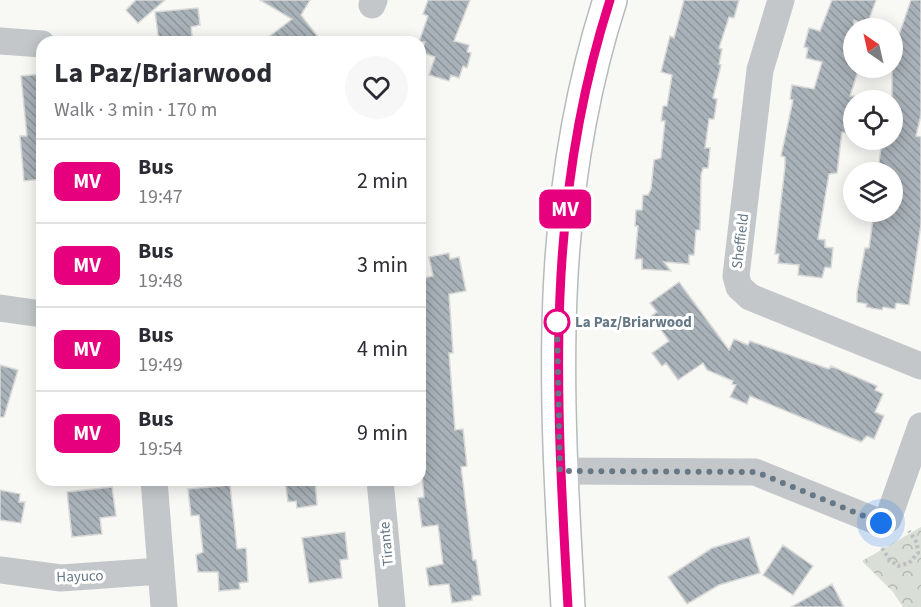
<!DOCTYPE html>
<html lang="en">
<head>
<meta charset="utf-8">
<style>
	:root { --surface:#fff; --page:#f7f7f7; --text:#2b2b33; --muted:#7c7c81; --line:#e1e1e2 }
	body { margin:0; font-family:"Source Sans 3",sans-serif; background:var(--page); color:var(--text); height:100vh; display:flex; flex-direction:column; font-size:22px; white-space:nowrap }
	* { box-sizing:border-box; margin:0 }
	p { font-size:20px; color:var(--muted) }
	.icon { flex:none; width:33px; height:33px; fill:none; stroke:currentColor; stroke-width:2; stroke-linecap:round; stroke-linejoin:round }
	.map { position:relative; flex:1; overflow:hidden }
	.sheet { position:absolute; left:36px; top:36px; width:390px; height:450px; display:flex; flex-direction:column; background:var(--surface); border-radius:18px; box-shadow:0 3px 15px #0003 }
	.sheet>* { flex:none }
	.badge { padding:0 12px; border-radius:9px; font-size:21px; line-height:39px }
	.needle { width:39px; rotate:326deg }
	.fabs { position:absolute; left:843px; top:18px; display:grid; gap:12px }
	.fabs a { display:grid; place-items:center; width:60px; height:60px; border-radius:50%; background:var(--surface); box-shadow:0 3px 15px #0003; font-size:30px }
	.you { position:absolute; width:30px; height:30px; margin:-15px; border:4px solid #fff; border-radius:50%; background:#1a73e8; box-shadow:0 0 0 9px #1a73e833 }
	.map>.badge { position:absolute; translate:-50% -50%; box-shadow:0 0 0 3px #fff }
	.round { display:grid; place-items:center; flex:none; width:63px; height:63px; border-radius:32px; background:var(--page) }
	.head { display:flex; align-items:center; justify-content:space-between; height:102px; padding:0 18px }
	h1 { font-size:28px; font-weight:700; line-height:45px }
	ul { padding:0; list-style:none }
	li { display:flex; align-items:center; gap:18px; height:84px; padding:0 18px; border-top:2px solid var(--line) }
	li div { flex:1 }
	li b { display:block; font-size:22px }
	li em { font-style:normal }
	li .badge { min-width:66px; font-weight:700; text-align:center }
	.map>svg:first-child { display:block }
	.forest { fill:url(#forest-crowns) }
	.building { fill:url(#building-back-hatch); stroke:#d9d9d7; stroke-width:1.5 }
	.lines { fill:none; stroke-linecap:round; stroke-linejoin:round }
	.major-casing { stroke:#b6bbbe; stroke-width:36 }
	.path { stroke:#bdbfc2; stroke-width:4; stroke-dasharray:3 3; stroke-linecap:butt }
	.minor { stroke:#c3c7ca; stroke-width:27 }
	.major { stroke:#fff; stroke-width:33 }
	.line-casing { stroke:#fff; stroke-width:14 }
	.line { stroke:#e6007e; stroke-width:9 }
	.walk { stroke:#667886; stroke-width:6; stroke-dasharray:0 10.8 }
	.stop-dot { fill:#fff; stroke:#e6007e; stroke-width:3 }
	.labels { text-anchor:middle; stroke-width:6; stroke-linejoin:round; paint-order:stroke }
	.street-label { font-size:15px; fill:#667886; stroke:#fff }
	.stop-label { font-size:15px; font-weight:bold; fill:#667886; stroke:#fff; text-anchor:start }
</style>
</head>
<body>
<div class="map">
<svg width="921" height="607" viewBox="0 0 921 607">
	<defs>
		<pattern id="forest-crowns" width="20" height="18" patternUnits="userSpaceOnUse" patternTransform="scale(1.5)"><rect width="20" height="18" fill="#d9dfd6"/><path d="M2 6a3 3 0 1 1 6 0M12 15a3 3 0 1 1 6 0" fill="none" stroke="#b4bab3"/></pattern>
		<pattern id="building-back-hatch" width="6" height="6" patternUnits="userSpaceOnUse" patternTransform="scale(1.5)"><rect width="6" height="6" fill="#a9b2b8"/><path d="M-1 5l2 2M0 0l6 6M5-1l2 2" fill="none" stroke="#8d969b"/></pattern>
	</defs>
	<rect width="100%" height="100%" fill="#f8f8f5"/>
	<path class="forest" d="M921,527v80h-18l-10,-15 -31,-31z"/>
	<path class="building" d="M136,0h29l-27,23 -12,-13z
		M260,0h50l-9,15 21,27h-60l30,-23z
		M428,0h42l-16,41 15,4 -2,7 4,1 -4,15 -4,-2 -4,12 -8,-3 -2,6 -20,-6 6,-18 -14,-5 4,-10h-6l9,-26 -5,-2z
		M684,0h55l-5,18 -5,-1 -10,31 3,1 -3,15 2,1 -8,33 4,1 -3,20h-5l-4,29h5l-2,20h-5l-2,7 -1,55h-4l-2,25h-5v9l-25,-2 7,9 -29,-2v-10h-7l3,-33h-3l1,-16h6l1,-15h5l3,-6 3,-29 7,-2 4,-37h-4l2,-15h4l5,-31 -11,-3 9,-36 4,2z
		M832,0h44l-9,25 -13,-5v48h5l-9,28h4v38l-12,-2 -5,41 -8,1 -11,65 7,1v7l8,1 -2,20 -6,-1 -3,11 -24,-3 1,-10 -21,-2 1,-9h-4l10,-88v-9l-4,-1 12,-56 -3,-1 2,-14 22,4 8,-27 -16,-4 2,-10 -4,-1 5,-19 11,3z
		M911,0h10v115l-5,21 5,1v87l-12,81 -13,-2 -1,6 -12,-2 -1,3 -16,-3 1,-3 -10,-2v-10l8,-44h4l5,-36h18v-40l-14,-2 4,-30h10v-107l7,2z
		M198,8l2,17 -9,2 2,15h-34l-4,-30z
		M42,74v105l-18,2 -4,-45h7l-6,-60z
		M449,253l1,6 9,-2 7,34 -17,3 4,59h-4l6,77 8,-1 4,37 -6,1 12,93h3l5,35 -9,1v4l-20,3 -3,-19 -20,2 -3,-18 17,-4 -5,-39 -16,2 -4,-29 6,-1 -4,-43v-175l13,-3 -4,-19z
		M679,282l50,68 5,-11 14,6 2,-4 79,28 2,-3 46,20 -2,4 8,4 -8,18 9,4 -10,23 -7,-3 -6,6 -111,-46 -3,8 -17,-7 6,-12 -4,-1 1,-3 -26,-11 -4,-7 -25,17 -12,-17 -4,3 -10,-13 17,-12 -18,-25 6,-4 -7,-9z
		M0,365l18,5 -14,47h-4z
		M285,480h30l2,25 -20,3 -1,-7 -8,1z
		M230,485l7,64 9,-1 2,34 -9,1 1,6 -21,2 -1,-19h-20l-2,-17 7,-3 -4,-37 -8,1 -3,-27z
		M112,487l4,29 -16,2 2,16 -30,3 -5,-45z
		M0,490l20,4 -1,8h6l-4,21 -21,-3z
		M345,532l3,27 -8,1 2,18 -33,5 -7,-45z
		M749,537l11,36 -41,12 -32,19 -19,-27 44,-29z
		M783,545l30,21 -20,29 -30,-20z
		M832,584l12,23h-53z"/>
	<g class="lines">
		<g class="major-casing">
			<path id="major" d="M568,607c-12,-211 -24,-401 42,-607"/>
		</g>
		<path class="path" d="M882,548l8,12 8,6 11,-3 9,-10 -1,-10 -8,-12"/>
		<path class="minor" d="M781,0l-21,70 -24,206 3,11 11,10 171,69
			M372,5l2,-5
			M0,41l42,3
			M0,308l42,6
			M560,471l195,1 126,51 7,-4 33,-93
			M154,480l10,127
			M380,480l12,127
			M0,570l61,8 100,-7"/>
		<use href="#major" class="major"/>
	</g>
	<g class="lines">
		<g class="line-casing">
			<path id="line" d="M568,607c-12,-211 -24,-402 42,-607"/>
		</g>
		<use href="#line" class="line"/>
		<path class="walk" d="M557,322v-2l3,151 196,1 125,51"/>
	</g>
	<circle class="stop-dot" cx="557" cy="322" r="12"/>
	<g class="labels">
		<g class="street-label">
			<text transform="translate(740 241) rotate(-83)" y="5">Sheffield</text>
			<text transform="translate(386 544) rotate(-95)" y="5">Tirante</text>
			<text transform="translate(80 576) rotate(-2)" y="5">Hayuco</text>
		</g>
		<g class="stop-label">
			<text x="575" y="327">La Paz/Briarwood</text>
		</g>
	</g>
</svg>
<div class="fabs">
<a><svg class="needle" viewBox="-14 -14 28 28"><path d="M0-13l5 13h-10z" fill="#e53935"/><path d="M0 13l5-13h-10z" fill="#7c7c81"/></svg></a>
<a><svg class="icon" aria-label="locate" viewBox="0 0 24 24"><circle cx="12" cy="12" r="6"/><path d="M12 2v4M12 18v4M2 12h4M18 12h4"/></svg></a>
<a><svg class="icon" aria-label="layers" viewBox="0 0 24 24"><path d="M12 4l9 5-9 5-9-5zM3 14l9 5 9-5"/></svg></a>
</div>
<div class="you" style="left:881px;top:523px"></div>
<b class="badge" style="left:565px;top:209px;background:#e6007e;color:#fff">MV</b>
<section class="sheet">
<div class="head"><div><h1>La Paz/Briarwood</h1><p>Walk · 3 min · 170 m</p></div><a class="round"><svg class="icon" aria-label="heart" viewBox="0 0 24 24"><path d="M12 20l-8-8c-3-5 5-10 8-4 3-6 11-1 8 4z"/></svg></a></div>
<ul>
<li><span class="badge" style="background:#e6007e;color:#fff">MV</span><div><b>Bus</b><p>19:47</p></div><em>2 min</em></li>
<li><span class="badge" style="background:#e6007e;color:#fff">MV</span><div><b>Bus</b><p>19:48</p></div><em>3 min</em></li>
<li><span class="badge" style="background:#e6007e;color:#fff">MV</span><div><b>Bus</b><p>19:49</p></div><em>4 min</em></li>
<li><span class="badge" style="background:#e6007e;color:#fff">MV</span><div><b>Bus</b><p>19:54</p></div><em>9 min</em></li>
</ul>
</section>
</div>
</body>
</html>
